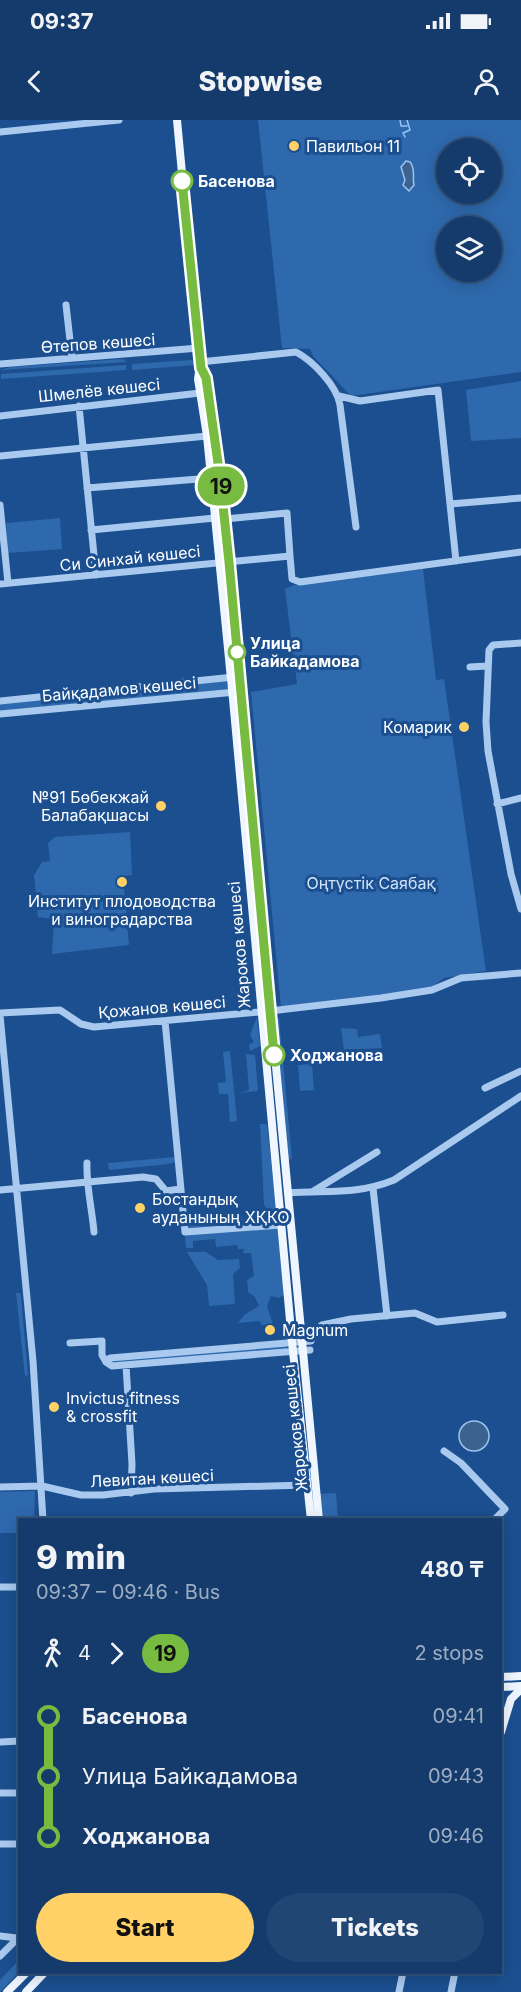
<!DOCTYPE html>
<html lang="en">
<head>
<meta charset="utf-8">
<style>
	:root { --surface:#143b6b; --page:#214673; --text:#f1f3f6; --muted:#9dadc1; --line:#33557e; --accent:#ffd166 }
	body { margin:0; font-family:Inter,sans-serif; background:var(--page); color:var(--text); height:100vh; display:flex; flex-direction:column; font-size:22px; white-space:nowrap }
	* { box-sizing:border-box; margin:0 }
	p { font-size:20px; color:var(--muted) }
	.icon { flex:none; width:33px; height:33px; fill:none; stroke:currentColor; stroke-width:2; stroke-linecap:round; stroke-linejoin:round }
	.map { position:relative; flex:1; overflow:hidden }
	.details { position:absolute; left:18px; top:1398px; width:484px; height:456px; display:flex; flex-direction:column; background:var(--surface); border-radius:0px; box-shadow:0 3px 15px #0003,0 0 0 2px var(--line) }
	.details>* { flex:none }
	.badge { padding:0 12px; border-radius:20px; font-size:21px; line-height:39px }
	.fabs { position:absolute; left:436px; top:18px; display:grid; gap:12px }
	.fabs a { display:grid; place-items:center; width:66px; height:66px; border-radius:50%; background:var(--surface); box-shadow:0 3px 15px #0003,0 0 0 2px var(--line); font-size:30px }
	.map>.badge { position:absolute; translate:-50% -50%; box-shadow:0 0 0 3px #fff }
	.legs { display:flex; align-items:center; gap:9px; height:66px; padding:0 18px; font-size:20px }
	.legs p { margin-inline-start:auto }
	.head { display:flex; align-items:center; justify-content:space-between; height:102px; padding:0 18px }
	h1 { font-size:33px; font-weight:800; line-height:45px }
	.cta { display:flex; gap:12px; margin-top:auto; padding:12px 18px }
	.cta a { flex:1; height:69px; border-radius:36px; background:var(--accent); color:#111; font-size:24px; font-weight:800; line-height:69px; text-align:center }
	.cta a+a { background:var(--page); color:var(--text) }
	ul { padding:0 18px; list-style:none }
	li { display:flex; align-items:center; gap:21px; height:60px; font-size:22px }
	li i { display:grid; place-items:center; width:9px; height:100%; margin:0 8px; background:currentColor }
	li i::after { content:''; width:15px; height:15px; margin:-8px; border:4px solid; border-radius:50%; background:var(--surface) }
	li p { margin-inline-start:auto }
	li:first-child i { background:linear-gradient(#0000 50%,currentColor 0) }
	li:last-child i { background:linear-gradient(currentColor 50%,#0000 0) }
	.status { display:flex; justify-content:space-between; align-items:center; height:42px; padding:0 30px; background:var(--surface); direction:ltr }
	.status svg { height:16px; fill:currentColor }
	header { display:flex; justify-content:space-between; align-items:center; height:78px; padding:0 18px; background:var(--surface); font-size:27px; font-weight:800 }
	.map>svg:first-child { display:block }
	.green { fill:#2e69ad; fill-rule:evenodd }
	.water { fill:#3c6290; stroke:#9cc4f0; stroke-width:1.5 }
	.lines { fill:none; stroke-linecap:round; stroke-linejoin:round }
	.stream { stroke:#9cc4f0; stroke-width:1.5 }
	.minor { stroke:#a9c9ee; stroke-width:7 }
	.major { stroke:#f0f6ff; stroke-width:8 }
	.line-1-casing { stroke:#fff; stroke-width:14 }
	.line-1 { stroke:#77bb41; stroke-width:9 }
	.poi-dot { fill:#ffd166; stroke:#1b4f8f; stroke-width:2 }
	.stop-1-dot { fill:#fff; stroke:#77bb41; stroke-width:3 }
	.labels { text-anchor:middle; stroke-width:6; stroke-linejoin:round; paint-order:stroke }
	.poi-label { font-size:16px; fill:#fff; stroke:#1b4f8f; text-anchor:start }
	.stop-label { font-size:16px; font-weight:bold; fill:#fff; stroke:#1b4f8f; text-anchor:start }
	.street-label { font-size:16px; fill:#fff; stroke:#1b4f8f }
	.park-label { font-size:16px; fill:#cfe3fa; stroke:#1b4f8f }
</style>
</head>
<body>
<div class="status"><b>09:37</b><svg viewBox="0 0 49 12"><path d="M0 12V9h3v3zM5 12V6h3v6zM10 12V3h3v9zM15 12V0h3v12zM26 1h20v11H26zM47 4h2v5h-2z"/></svg></div>
<header><svg class="icon" aria-label="back" viewBox="0 0 24 24"><path d="M15 5l-7 7 7 7"/></svg>Stopwise<svg class="icon" aria-label="person" viewBox="0 0 24 24"><circle cx="12" cy="8" r="4"/><path d="M4 21q1-7 8-7t8 7"/></svg></header>
<div class="map">
<svg width="521" height="1872" viewBox="0 0 521 1872">
	<rect width="100%" height="100%" fill="#1b4f8f"/>
	<path class="green" d="M258,0h263v252l-170,24 -38,-40 -3,-7 -28,-1zM447,28h45v46h-45zM447,106h45v46h-45z
		M122,239l5,3 -127,8 10,-3z
		M192,240l3,5 -63,5v-6z
		M126,245v5l-125,9v-5z
		M521,261v57l-50,3 -5,-51z
		M60,398l2,31 -54,4 -2,-30z
		M423,449l13,111 8,-1 42,292 -42,7 -13,10 -150,20 -30,-316 46,-8 -12,-95 9,-4z
		M226,561l3,11 -229,20v-9z
		M130,712l2,43 -9,1 6,69 -77,9 2,-35 -16,-2 -4,-42 8,-13 8,-1 -2,-18 7,-6z
		M257,897l3,29 -10,5 -1,-6 5,-3 -4,-7z
		M279,898l13,141 -4,1 -14,-141z
		M341,908l16,1 1,8 22,-3 2,14 -38,2z
		M230,931l7,70 -7,1 -2,-28h-9l-1,-11 8,-1 -3,-30z
		M246,934l9,1 3,36 -18,2 9,-3z
		M312,944l2,26 -14,1 -2,-26z
		M260,1004h7l11,99 -6,1 -2,-12 -6,-7z
		M175,1037v5l-6,2 -60,6 -1,-7z
		M238,1093l4,3 1,7 25,-1 1,4 8,2 3,4 5,62 -6,4 -8,-2 -4,10 6,18 -12,1 -1,-4 -22,2 6,-8 15,-9 -4,-9 -7,-5 -1,-12 7,-4 -3,-23h-8l1,-4h-6l-1,-4 -21,2 -1,-8 -22,2v7h-7c-1,-11 -3,-22 7,-30z
		M187,1132h19l12,8 21,-1 1,9 -7,6 2,30 -26,2 -2,-21z
		M16,1173h4l1,4 7,78 -3,1z
		M287,1224v5l-175,17 -5,-6z
		M35,1371l-1,28 -14,1 -1,13h-19v-41z
		M336,1373l2,26h-16l-3,-25z
		M19,1840v12l-19,20v-12z"/>
	<path class="water" d="M406,41l4,1c6,7 2,16 4,23l-5,6 -6,-6 2,-5 -4,-13z
		M459 1316a15 15 0 1 1 30 0a15 15 0 1 1-30 0Z"/>
	<g class="lines">
		<path class="stream" d="M400,0l1,6h6
			M405,17l-2,-4 7,-3 -3,-10"/>
		<path class="minor" d="M0,12l119,-12
			M66,185l6,53
			M200,242l96,-10c17,9 41,34 44,53l16,122
			M0,244l199,-16
			M339,276l21,5 78,-11 18,171
			M79,286l17,169
			M0,296l200,-23
			M0,336l207,-20
			M87,368l124,-10
			M450,384l71,-6
			M0,385l8,78
			M225,399l62,-6 3,43
			M91,410l124,-12
			M0,464l290,-28 2,23 8,3 221,-30
			M521,523l-28,2 -4,5 -3,72 2,29 23,123 10,35
			M470,547l17,-1
			M0,581l234,-24
			M0,594l236,-22
			M497,684l24,-6
			M0,893l60,-3 21,14 13,3 176,-16 111,-13 51,-8 29,-12 60,-5
			M0,895l33,346 10,159
			M165,901l20,211 96,-7
			M485,968l36,-17
			M87,1043c-1,22 5,46 7,69
			M373,1068l14,128
			M0,1070l143,-13 13,2 10,12 14,-2
			M312,1072l65,-40
			M288,1073c39,-3 69,2 106,-13l127,-84
			M70,1223l32,-2v14l4,7
			M310,1230l-198,16 -6,-4 4,-4 201,-17 5,-11 6,-5 29,-6 64,-6 22,9 66,-7
			M126,1245l6,99 -1,29
			M444,1331l17,12 44,46 -11,11
			M0,1367l42,-1 39,9h22l51,-6 153,-4
			M0,1467h20
			M0,1622l20,-1
			M0,1673h20
			M0,1724h20
			M0,1816l17,2
			M0,1836l20,-20
			M399,1872l4,-20
			M451,1872l4,-20"/>
		<path class="major" d="M177,0l23,245 -2,14 9,57 26,263 59,643 19,178
			M201,248l5,10 14,98 99,1044
			M501,1557l20,-1
			M501,1567l20,-1
			M501,1612l10,-33 10,-10
			M7,1872l20,-20
			M26,1872l19,-20"/>
	</g>
	<g class="lines">
		<g class="line-1-casing">
			<path id="line-1" d="M182,61l19,187 5,10 14,99 9,85 45,493"/>
		</g>
		<use href="#line-1" class="line-1"/>
	</g>
	<g class="poi-dot">
		<circle cx="294" cy="26" r="6"/>
		<circle cx="464" cy="607" r="6"/>
		<circle cx="161" cy="686" r="6"/>
		<circle cx="122" cy="762" r="6"/>
		<circle cx="140" cy="1088" r="6"/>
		<circle cx="270" cy="1210" r="6"/>
		<circle cx="54" cy="1287" r="6"/>
	</g>
	<g class="stop-1-dot">
		<circle cx="182" cy="61" r="10"/>
		<circle cx="237" cy="532" r="8"/>
		<circle cx="274" cy="935" r="10"/>
	</g>
	<g class="labels">
		<g class="poi-label">
			<text x="306" y="32">Павильон 11</text>
			<text x="452" y="613" text-anchor="end">Комарик</text>
			<text x="149" y="683" text-anchor="end">№91 Бөбекжай<tspan x="149" dy="18">Балабақшасы</tspan></text>
			<text x="122" y="787" text-anchor="middle">Институт плодоводства<tspan x="122" dy="18">и виноградарства</tspan></text>
			<text x="152" y="1085">Бостандық<tspan x="152" dy="18">ауданының ХҚКО</tspan></text>
			<text x="282" y="1216">Magnum</text>
			<text x="66" y="1284">Invictus fitness<tspan x="66" dy="18">&amp; crossfit</tspan></text>
		</g>
		<g class="stop-label">
			<text x="198" y="67">Басенова</text>
			<text x="250" y="529">Улица<tspan x="250" dy="18">Байкадамова</tspan></text>
			<text x="290" y="941">Ходжанова</text>
		</g>
		<g class="street-label">
			<text transform="translate(98 223) rotate(-4)" y="6">Өтепов көшесі</text>
			<text transform="translate(99 270) rotate(-6)" y="6">Шмелёв көшесі</text>
			<text transform="translate(130 438) rotate(-6)" y="6">Си Синхай көшесі</text>
			<text transform="translate(119 569) rotate(-5)" y="6">Байқадамов көшесі</text>
			<text transform="translate(239 825) rotate(-95)" y="6">Жароков көшесі</text>
			<text transform="translate(162 887) rotate(-5)" y="6">Қожанов көшесі</text>
			<text transform="translate(295 1308) rotate(-96)" y="6">Жароков көшесі</text>
			<text transform="translate(152 1358) rotate(-3)" y="6">Левитан көшесі</text>
		</g>
		<g class="park-label">
			<text x="371" y="769">Оңтүстік Саябақ</text>
		</g>
	</g>
</svg>
<div class="fabs">
<a><svg class="icon" aria-label="locate" viewBox="0 0 24 24"><circle cx="12" cy="12" r="6"/><path d="M12 2v4M12 18v4M2 12h4M18 12h4"/></svg></a>
<a><svg class="icon" aria-label="layers" viewBox="0 0 24 24"><path d="M12 4l9 5-9 5-9-5zM3 14l9 5 9-5"/></svg></a>
</div>
<b class="badge" style="left:221px;top:366px;background:#77bb41;color:#111">19</b>
<section class="details">
<div class="head"><div><h1>9 min</h1><p>09:37 – 09:46 · Bus</p></div><b>480 ₸</b></div>
<div class="legs"><svg class="icon" aria-label="walk" viewBox="0 0 24 24"><circle cx="13" cy="4" r="2"/><path d="M13 8l-2 6 4 7M11 14l-3 7M7 12l3-4h3l4 4"/></svg>4<svg class="icon" aria-label="forward" viewBox="0 0 24 24"><path d="M9 5l7 7-7 7"/></svg><b class="badge" style="background:#77bb41;color:#111">19</b><p>2 stops</p></div>
<ul>
<li><i style="color:#77bb41"></i><b>Басенова</b><p>09:41</p></li>
<li><i style="color:#77bb41"></i><span>Улица Байкадамова</span><p>09:43</p></li>
<li><i style="color:#77bb41"></i><b>Ходжанова</b><p>09:46</p></li>
</ul>
<div class="cta"><a>Start</a><a>Tickets</a></div>
</section>
</div>
</body>
</html>
